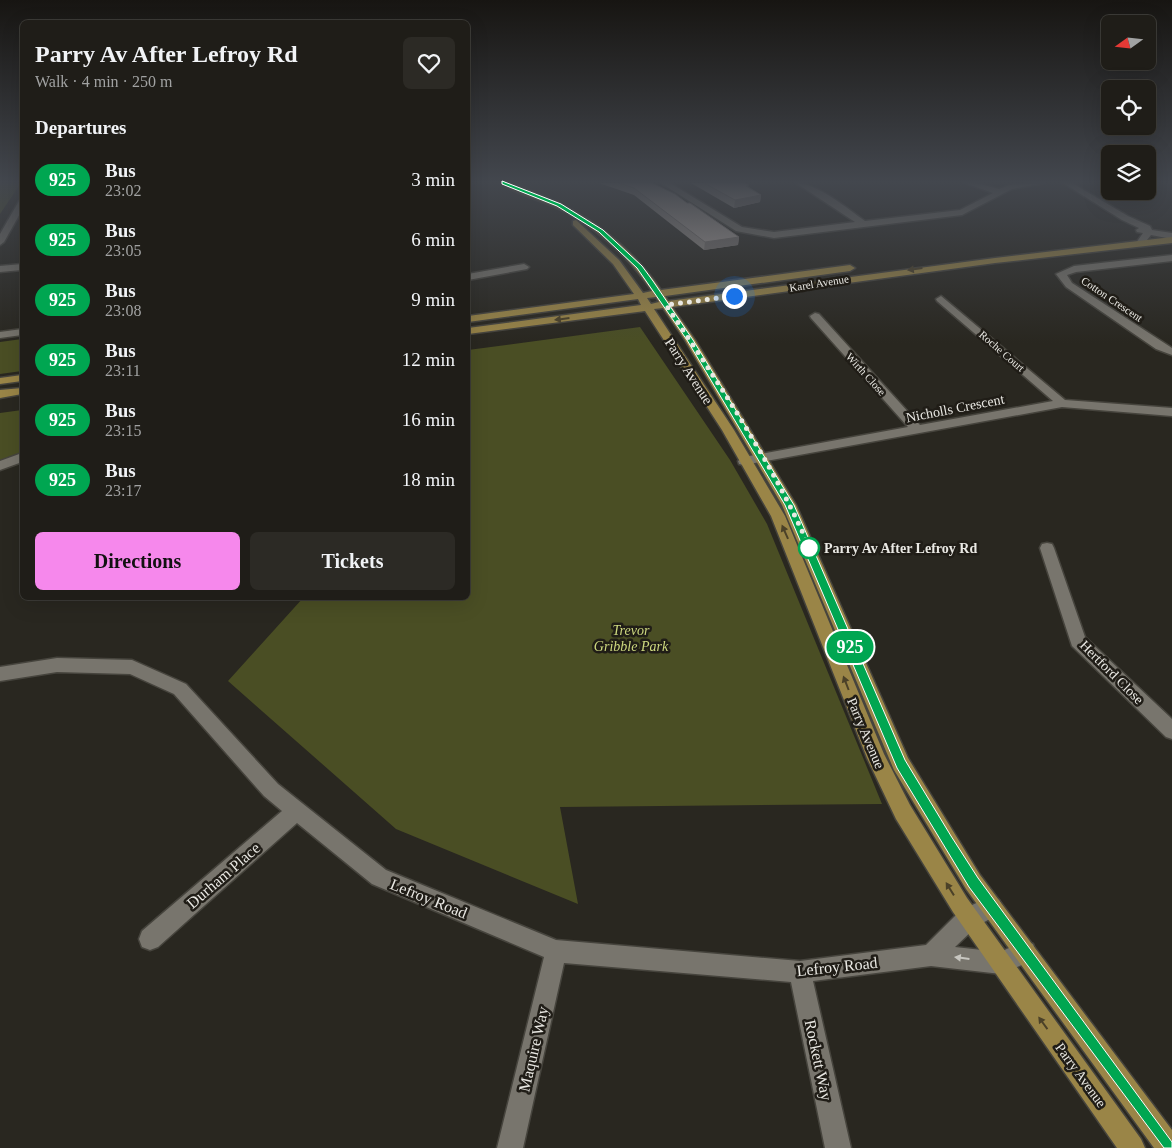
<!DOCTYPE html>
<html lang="en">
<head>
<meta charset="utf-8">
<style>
	:root { --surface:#1f1d18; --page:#2c2a25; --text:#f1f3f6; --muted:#a1a2a2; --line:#3c3b37; --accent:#f688ec }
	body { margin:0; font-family:Georgia,serif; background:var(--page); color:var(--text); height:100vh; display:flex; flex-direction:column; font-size:19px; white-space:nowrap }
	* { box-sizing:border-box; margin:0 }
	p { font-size:16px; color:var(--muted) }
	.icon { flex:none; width:28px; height:28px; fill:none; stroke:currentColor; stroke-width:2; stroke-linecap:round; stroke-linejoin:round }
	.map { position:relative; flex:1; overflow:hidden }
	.side { position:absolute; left:20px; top:20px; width:450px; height:580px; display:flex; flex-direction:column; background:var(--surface); border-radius:8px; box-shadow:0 5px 20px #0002,0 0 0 1px var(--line) }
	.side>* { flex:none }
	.badge { padding:0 10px; border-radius:16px; font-size:18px; line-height:32px }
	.needle { width:32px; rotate:255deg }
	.fabs { position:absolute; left:1101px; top:15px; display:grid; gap:10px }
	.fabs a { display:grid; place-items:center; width:55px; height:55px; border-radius:8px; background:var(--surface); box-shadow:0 5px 20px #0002,0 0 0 1px var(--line); font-size:25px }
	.you { position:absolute; width:25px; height:25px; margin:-12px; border:4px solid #fff; border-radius:50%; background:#1a73e8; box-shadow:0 0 0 8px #1a73e833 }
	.map>.badge { position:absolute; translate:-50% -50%; box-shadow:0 0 0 2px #fff }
	h2 { padding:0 15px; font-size:19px; line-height:45px }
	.round { display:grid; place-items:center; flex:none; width:52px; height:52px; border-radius:8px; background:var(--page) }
	.overview { display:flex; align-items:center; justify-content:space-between; height:85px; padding:0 15px }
	h1 { font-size:24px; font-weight:700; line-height:38px }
	.action { display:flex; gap:10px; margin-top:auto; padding:10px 15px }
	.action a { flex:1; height:58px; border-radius:8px; background:var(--accent); color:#111; font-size:20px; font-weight:700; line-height:58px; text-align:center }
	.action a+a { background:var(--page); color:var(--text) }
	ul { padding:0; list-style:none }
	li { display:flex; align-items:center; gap:15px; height:60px; padding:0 15px }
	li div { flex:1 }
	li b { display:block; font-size:19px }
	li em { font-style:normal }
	li .badge { min-width:55px; font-weight:700; text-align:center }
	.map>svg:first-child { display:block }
	.green { fill:#4a4e24 }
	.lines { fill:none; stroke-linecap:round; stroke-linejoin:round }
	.minor-casing { stroke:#46443d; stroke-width:3 }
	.major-casing { stroke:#46443d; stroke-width:3 }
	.minor { fill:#78756d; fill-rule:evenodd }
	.major { fill:#9a8547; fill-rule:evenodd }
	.wall { fill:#97908a }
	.shaded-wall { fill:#7b7571 }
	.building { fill:#b0a7a1; stroke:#7b7571 }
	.oneway { fill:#4b4128 }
	.oneway2 { fill:#c7c6c0 }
	.line { fill:#00a651; stroke:#fff }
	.walk { stroke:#e9e8e3; stroke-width:5; stroke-dasharray:0 9 }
	.stop-dot { fill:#fff; stroke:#00a651; stroke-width:2.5 }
	.labels { text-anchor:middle; stroke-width:5; stroke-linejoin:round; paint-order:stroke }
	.far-street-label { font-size:11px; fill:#e9e8e3; stroke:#201d17 }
	.street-label { font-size:14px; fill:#e9e8e3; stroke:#201d17 }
	.stop-label { font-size:14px; font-weight:bold; fill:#e9e8e3; stroke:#201d17; text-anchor:start }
	.park-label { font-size:14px; font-style:italic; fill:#ced97f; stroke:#201d17 }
	.near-street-label { font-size:16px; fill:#e9e8e3; stroke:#201d17 }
</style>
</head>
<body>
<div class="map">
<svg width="1172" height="1148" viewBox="0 0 1172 1148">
	<rect width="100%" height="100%" fill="#292720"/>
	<path class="green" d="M0,183h21l-21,31z
		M640,327l90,133 37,64 115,280 -322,3 18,97 -182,-75 -168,-148 75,-83h165v-248z
		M22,339v32l-22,3v-32z
		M22,410v45l-22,6v-48z"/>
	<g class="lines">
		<g class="minor-casing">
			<path id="minor" d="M661,183h9l72,44 32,5 81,-10 -59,-39c21,0 52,26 69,38l95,-11 33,-17 -28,-10h11l23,6 11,-4 34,-2 -32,6 -50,26 -188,23 -38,-7z
				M1063,183h9l56,33 22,10 2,4 20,3v6l-21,-4 -8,10h-6l-1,-2 7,-10 -6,-1 -1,-2 3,-2 -17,-8z
				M19,201h3v9l-18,32 -4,3v-11z
				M1172,255v6l-96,11 -9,3 5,8 100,65v7l-16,-6 -90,-62 -10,-13 18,-8z
				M22,264v6l-22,2v-6z
				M524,264l5,3 -2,2 -59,11v-6z
				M941,296l124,104 107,8v8l-110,-9 -318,58 -5,-1 -1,-3 6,-4 164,-30 -97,-109 -1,-2 5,-3 4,1 101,111 133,-24 -116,-100 -1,-2z
				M22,329v6l-22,3v-6z
				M22,453v9l-22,8v-9z
				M1047,543l5,1 2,4 31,89 87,82v20l-6,-2 -94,-91 -32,-98 2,-4z
				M57,658l75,2 54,24 92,100 108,86 170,70 244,21 126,-16 35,-35 31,-14 7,4 4,7 -4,7 -22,12 -22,21 45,5 25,-11 8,3 3,8 -3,8 -32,14 -70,-8 -118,15 38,167h-26l-34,-166 -227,-19 -41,185h-26l47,-191 -172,-73 -75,-61 -139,124 -8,3 -8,-3 -3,-8 3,-8 140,-120 -18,-15 -90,-102 -44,-20 -73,-2 -57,9v-14z"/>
		</g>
		<g class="major-casing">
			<path id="major" d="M500,183c12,-2 25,5 36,10 52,21 93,51 125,97l189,-25 5,3 -5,3 -185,25 3,5 327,-43 177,-21v6l-177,20 -323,44 23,33 101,165 112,253 72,117 192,255v18h-18l-188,-259 -72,-119 -112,-265 -97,-165 -22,-32 -9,1 80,121 51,86 99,238 26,51 57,93 174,241 4,9h-28l-164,-236 -57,-93 -29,-61 -96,-242 -49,-86 -77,-119 -177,23v-6l173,-23 -3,-6 -170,23v-6l166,-22 -21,-30 -40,-39v-4l3,-1 43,40 24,33 9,-2c-24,-35 -59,-68 -99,-85 -16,-7 -39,-12 -53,-23zM656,297l3,5 -8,2 -4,-6z
				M22,375v6l-22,3v-6z
				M22,388v6l-22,4v-8z"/>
		</g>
		<use href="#minor" class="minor"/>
		<use href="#major" class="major"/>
	</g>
	<path class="wall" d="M599,183h53l35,20 52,34 -1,8 -34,5 -70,-55z
		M691,183h54l4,4 12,8 -1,7 -26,6z"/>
	<path class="shaded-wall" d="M761,195l-1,7 -26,6 1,-8z
		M739,237l-1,8 -34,5 1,-8z"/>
	<path class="building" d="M619,183h33l23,11 12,9h3l49,34 -34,5 -71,-54z
		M704,183h41l4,2 -3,1 15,9 -26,5z"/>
	<defs><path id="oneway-solid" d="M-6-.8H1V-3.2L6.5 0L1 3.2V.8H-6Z" transform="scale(1.25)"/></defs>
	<g class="oneway">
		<use href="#oneway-solid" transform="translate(915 269) rotate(172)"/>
		<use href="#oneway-solid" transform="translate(562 319) rotate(173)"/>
		<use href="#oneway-solid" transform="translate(785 532) rotate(-114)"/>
		<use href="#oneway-solid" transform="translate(846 683) rotate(-111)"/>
		<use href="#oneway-solid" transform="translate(950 889) rotate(-122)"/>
		<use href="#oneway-solid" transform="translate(1043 1023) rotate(-126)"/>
	</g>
	<use class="oneway2" href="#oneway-solid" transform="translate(962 958) rotate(-173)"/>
	<linearGradient id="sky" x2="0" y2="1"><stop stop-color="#171512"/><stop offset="0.53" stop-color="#43474e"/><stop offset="1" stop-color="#43474e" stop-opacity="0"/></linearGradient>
	<rect width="1172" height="343" fill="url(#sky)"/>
	<path class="line" d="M502,181l59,23 42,26 39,36 11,15 40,59 101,165 111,255 46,76 27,42 194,264v6h-8l-195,-261 -72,-119 -112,-263 -98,-165 -50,-72 -38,-36 -42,-26 -55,-22z"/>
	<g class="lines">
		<path class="walk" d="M734,296l-68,9c52,77 108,160 145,246l-2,-3"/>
	</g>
	<circle class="stop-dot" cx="809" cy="548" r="10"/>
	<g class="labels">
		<g class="far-street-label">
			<text transform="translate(819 283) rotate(-9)" y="4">Karel Avenue</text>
			<text transform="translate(1112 299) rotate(34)" y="4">Cotton Crescent</text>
			<text transform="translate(1002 351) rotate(41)" y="4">Roche Court</text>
			<text transform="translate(866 374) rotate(48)" y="4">Wirth Close</text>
		</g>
		<g class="street-label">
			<text transform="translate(689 371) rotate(57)" y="5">Parry Avenue</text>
			<text transform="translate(955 408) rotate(-11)" y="5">Nicholls Crescent</text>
			<text transform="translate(1112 672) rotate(45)" y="5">Hertford Close</text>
			<text transform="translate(866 733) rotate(67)" y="5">Parry Avenue</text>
			<text transform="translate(1081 1075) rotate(54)" y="5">Parry Avenue</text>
		</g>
		<g class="stop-label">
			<text x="824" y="553">Parry Av After Lefroy Rd</text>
		</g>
		<g class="park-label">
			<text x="631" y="635">Trevor<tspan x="631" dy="16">Gribble Park</tspan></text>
		</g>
		<g class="near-street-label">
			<text transform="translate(223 875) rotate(-41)" y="6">Durham Place</text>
			<text transform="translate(429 898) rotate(22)" y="6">Lefroy Road</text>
			<text transform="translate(837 966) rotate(-6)" y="6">Lefroy Road</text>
			<text transform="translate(533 1049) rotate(-77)" y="6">Maquire Way</text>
			<text transform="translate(819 1060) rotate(78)" y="6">Rockett Way</text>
		</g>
	</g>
</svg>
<div class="fabs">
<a><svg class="needle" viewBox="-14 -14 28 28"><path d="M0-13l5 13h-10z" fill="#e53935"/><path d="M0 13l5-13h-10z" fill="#a1a2a2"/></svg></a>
<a><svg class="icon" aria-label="locate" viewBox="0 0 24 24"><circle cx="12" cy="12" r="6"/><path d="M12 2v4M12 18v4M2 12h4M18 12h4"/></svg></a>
<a><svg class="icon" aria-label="layers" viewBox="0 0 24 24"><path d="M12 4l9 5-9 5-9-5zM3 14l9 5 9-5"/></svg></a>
</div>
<div class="you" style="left:734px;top:296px"></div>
<b class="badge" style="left:850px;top:647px;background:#00a651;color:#fff">925</b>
<section class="side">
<div class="overview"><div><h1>Parry Av After Lefroy Rd</h1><p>Walk · 4 min · 250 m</p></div><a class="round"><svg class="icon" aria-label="heart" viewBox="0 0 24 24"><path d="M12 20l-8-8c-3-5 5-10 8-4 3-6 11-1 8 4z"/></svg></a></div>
<h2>Departures</h2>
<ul>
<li><span class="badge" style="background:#00a651;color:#fff">925</span><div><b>Bus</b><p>23:02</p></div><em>3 min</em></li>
<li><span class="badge" style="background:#00a651;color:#fff">925</span><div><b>Bus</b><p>23:05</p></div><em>6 min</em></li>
<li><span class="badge" style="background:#00a651;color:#fff">925</span><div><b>Bus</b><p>23:08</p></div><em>9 min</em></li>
<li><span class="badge" style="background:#00a651;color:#fff">925</span><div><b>Bus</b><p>23:11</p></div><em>12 min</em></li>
<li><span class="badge" style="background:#00a651;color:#fff">925</span><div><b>Bus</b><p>23:15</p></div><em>16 min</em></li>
<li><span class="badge" style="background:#00a651;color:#fff">925</span><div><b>Bus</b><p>23:17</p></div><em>18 min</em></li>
</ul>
<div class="action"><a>Directions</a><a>Tickets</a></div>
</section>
</div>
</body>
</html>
